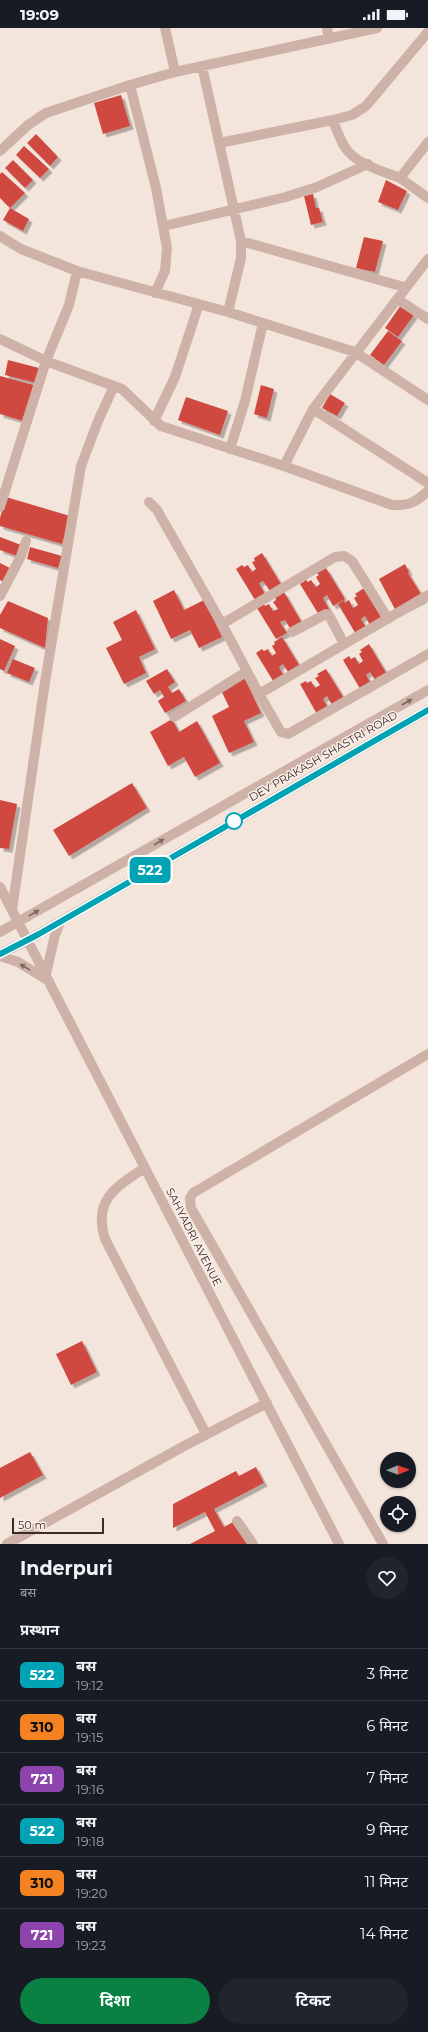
<!DOCTYPE html>
<html lang="hi">
<head>
<meta charset="utf-8">
<style>
	:root { --surface:#171b24; --page:#20242c; --text:#f1f3f6; --muted:#9ea1a6; --line:#363941; --accent:#0b8043 }
	body { margin:0; font-family:Montserrat,"Noto Sans Devanagari",sans-serif; background:var(--page); color:var(--text); height:100vh; display:flex; flex-direction:column; font-size:15px; white-space:nowrap }
	* { box-sizing:border-box; margin:0 }
	p { font-size:13px; color:var(--muted) }
	.icon { flex:none; width:22px; height:22px; fill:none; stroke:currentColor; stroke-width:2; stroke-linecap:round; stroke-linejoin:round }
	.map { position:relative; height:1516px; overflow:hidden }
	.details { display:flex; flex-direction:column; background:var(--surface); flex:1 }
	.details>* { flex:none }
	.badge { padding:0 8px; border-radius:6px; font-size:14px; line-height:26px }
	.needle { width:26px; rotate:89deg }
	.buttons { position:absolute; left:380px; top:1424px; display:grid; gap:8px }
	.buttons a { display:grid; place-items:center; width:36px; height:36px; border-radius:50%; background:var(--surface); box-shadow:0 1px 3px #0004; font-size:20px }
	.scale { position:absolute; left:12px; bottom:10px; width:92px; box-sizing:border-box; padding-left:4px; border:2px solid #3a2b28; border-top:0; font-size:11px; line-height:14px; white-space:nowrap; color:#3a2b28; -webkit-text-stroke:3px #fbf0e9; paint-order:stroke }
	.map>.badge { position:absolute; translate:-50% -50%; box-shadow:0 0 0 2px #fff }
	h2 { padding:0 20px; font-size:15px; line-height:36px }
	.round { display:grid; place-items:center; flex:none; width:42px; height:42px; border-radius:21px; background:var(--page) }
	.headline { display:flex; align-items:center; justify-content:space-between; height:68px; padding:0 20px }
	h1 { font-size:19px; font-weight:700; line-height:30px }
	.action { display:flex; gap:8px; margin-top:auto; padding:8px 20px }
	.action a { flex:1; height:46px; border-radius:24px; background:var(--accent); color:#fff; font-size:16px; font-weight:700; line-height:46px; text-align:center }
	.action a+a { background:var(--page); color:var(--text) }
	ul { padding:0; list-style:none }
	li { display:flex; align-items:center; gap:12px; height:52px; padding:0 20px; border-top:1px solid var(--line) }
	li div { flex:1 }
	li b { display:block; font-size:15px }
	li em { font-style:normal }
	li .badge { min-width:44px; font-weight:700; text-align:center }
	.status { display:flex; justify-content:space-between; align-items:center; height:28px; padding:0 20px; background:var(--surface); direction:ltr }
	.status svg { height:11px; fill:currentColor }
	.map>svg:first-child { display:block }
	.building { fill:#cf493f; filter:url(#shadow) }
	.lines { fill:none; stroke-linecap:round; stroke-linejoin:round }
	.minor { stroke:#ceb2a7; stroke-width:10 }
	.oneway { fill:#7d6861 }
	.line-casing { stroke:#fff; stroke-width:9 }
	.line { stroke:#00a3b4; stroke-width:6 }
	.stop-dot { fill:#fff; stroke:#00a3b4; stroke-width:2 }
	.labels { text-anchor:middle; stroke-width:3; stroke-linejoin:round; paint-order:stroke }
	.street-label { font-size:11px; fill:#3a2b28; stroke:#fbf0e9 }
</style>
</head>
<body>
<div class="status"><b>19:09</b><svg viewBox="0 0 49 12"><path d="M0 12V9h3v3zM5 12V6h3v6zM10 12V3h3v9zM15 12V0h3v12zM26 1h20v11H26zM47 4h2v5h-2z"/></svg></div>
<div class="map">
<svg width="428" height="1516" viewBox="0 0 428 1516">
	<defs>
		<filter id="shadow"><feDropShadow dx="3.5" dy="3.5" stdDeviation="0" flood-color="#0004"/></filter>
	</defs>
	<rect width="100%" height="100%" fill="#f4e5dc"/>
	<path class="building" d="M121,67l9,31 -27,8 -9,-31z
		M36,106l22,23 -8,9 -23,-23z
		M24,118l25,23 -9,9 -24,-23z
		M13,132l20,20 -8,8 -20,-20z
		M2,144l23,21 -15,15 -10,-10v-24z
		M386,152l21,11 -9,19 -20,-8z
		M313,166l3,14h3l4,14 -12,3 -7,-29z
		M10,180l19,11 -6,12 -20,-11z
		M364,209l19,4 -8,31 -19,-4z
		M401,277l13,10 -16,22 -13,-9z
		M388,303l14,10 -18,24 -14,-10z
		M8,332l31,8 -3,15 -31,-8z
		M0,348l34,9 -11,36 -23,-7z
		M261,357l13,4 -7,29 -13,-4z
		M330,366l15,9 -8,13 -15,-8z
		M186,369l42,14 -8,24 -42,-15z
		M6,469l64,19 -8,28 -62,-18v-8z
		M0,509l21,8 -4,11 -17,-6z
		M30,519l32,9 -4,12 -31,-9z
		M262,525l19,31 -11,7 -7,-10 -4,2 6,11 -10,6 -19,-31 6,-4 2,2 4,-2 4,7 4,-3 -4,-7 3,-1 -1,-3z
		M0,535l10,5 -6,14 -4,-2z
		M405,536l4,8 -1,1 16,26 -27,14 -18,-34z
		M326,540l19,31 -12,7 -6,-11 -4,3 6,11 -10,6 -19,-31 6,-4 2,2 3,-2 5,7 4,-3 -4,-7 3,-2 -2,-2z
		M364,560l19,32 -12,7 -6,-11 -4,3 6,10 -10,7 -19,-32 6,-4 1,3 4,-3 4,8 5,-3 -4,-7 3,-2 -2,-2z
		M174,562l10,20 20,-10 18,37 -23,11 -9,-18 -19,9 -18,-38z
		M284,564l18,31 -11,7 -6,-10 -5,2 7,11 -11,6 -19,-31 7,-4 1,2 4,-2 4,7 5,-2 -5,-7 3,-2 -1,-3z
		M8,573l40,17 -3,30 -45,-20v-13z
		M136,582l19,39 -16,8 7,16 -22,11 -18,-36 16,-8 -9,-18z
		M282,609l19,31 -11,7 -7,-11 -4,3 6,11 -10,6 -19,-31 6,-4 2,2 4,-2 4,7 4,-3 -4,-7 3,-2 -1,-2z
		M0,611l15,7 -11,25 -4,-2z
		M369,616l19,32 -11,7 -7,-11 -4,3 6,10 -10,7 -19,-32 6,-4 2,3 4,-2 4,7 4,-3 -4,-7 3,-2 -2,-2z
		M13,631l22,9 -6,14 -22,-9z
		M167,641l8,13 -7,5 4,6 7,-4 7,12 -21,12 -7,-12 6,-4 -4,-7 -6,4 -8,-13z
		M326,641l19,31 -12,7 -6,-11 -4,3 6,10 -11,7 -18,-32 6,-3 1,2 4,-2 4,7 5,-3 -5,-7 4,-2 -2,-2z
		M244,649l17,36 -17,8 10,21 -25,11 -17,-37 17,-9 -9,-19z
		M172,691l7,13 18,-11 23,42 -25,14 -11,-20 -16,9 -18,-34z
		M132,755l15,25 -78,48 -16,-26z
		M0,772l17,4 -8,45 -9,-1z
		M82,1313l15,31 -26,13 -15,-31z
		M30,1424l13,23 -43,23v-30z
		M256,1439l8,16 -50,26 10,18 11,-6 12,23h-57l25,-13 -10,-19 -32,16v-24l63,-33 3,5z"/>
	<g class="lines">
		<path class="minor" d="M165,0l10,44
			M327,0l2,11
			M202,38l39,175v17l-13,54
			M130,57l26,103 11,60 -2,23 -10,22
			M333,92c3,9 7,18 11,26 11,18 38,25 56,32
			M428,114l-28,36 28,20
			M219,115l114,-23 19,-5 14,-9 62,-74
			M0,123l28,-26 18,-12 84,-28 45,-13 202,-44
			M164,198l122,-29 31,-10 51,-23
			M0,208l21,13 56,22 151,41 127,40 73,48
			M241,213l163,46
			M397,271l31,20
			M0,311l46,22 76,28 39,37 123,40 108,39c17,1 24,-3 36,-14
			M313,381l115,74
			M154,393l21,-44 24,-73
			M230,421l15,-48 18,-78
			M284,438l29,-57 115,-150
			M149,474l8,8 65,114
			M0,479l46,-146 23,-56 8,-34
			M428,567l-169,99 22,38 7,2 140,-80
			M0,568l21,-40 5,-15
			M292,604l34,-18 4,3 14,27
			M259,666l-37,-70 113,-67 9,-1 8,5 36,58
			M174,689l72,-45
			M0,859l339,657
			M12,882l33,-228 36,-216 17,-45 16,-35
			M0,904l428,-242
			M0,926l28,-14 400,-230
			M0,928l18,6 31,19
			M46,946l9,-39 5,-13
			M145,1140c-30,19 -52,32 -40,71l101,195
			M237,1493l16,23
			M7,1516l179,-99 81,-42
			M383,1516l-192,-336 -1,-10 3,-5 235,-139"/>
	</g>
	<defs><path id="oneway-solid" d="M-6-.8H1V-3.2L6.5 0L1 3.2V.8H-6Z"/></defs>
	<g class="oneway">
		<use href="#oneway-solid" transform="translate(407 674) rotate(-30)"/>
		<use href="#oneway-solid" transform="translate(159 814) rotate(-30)"/>
		<use href="#oneway-solid" transform="translate(34 885) rotate(-30)"/>
		<use href="#oneway-solid" transform="translate(25 939) rotate(-149)"/>
	</g>
	<g class="lines">
		<g class="line-casing">
			<path id="line" d="M0,926l39,-20 389,-224"/>
		</g>
		<use href="#line" class="line"/>
	</g>
	<circle class="stop-dot" cx="234" cy="793" r="8"/>
	<g class="labels">
		<g class="street-label">
			<text transform="translate(323 728) rotate(-30)" y="4">DEV PRAKASH SHASTRI ROAD</text>
			<text transform="translate(194 1209) rotate(63)" y="4">SAHYADRI AVENUE</text>
		</g>
	</g>
</svg>
<div class="buttons">
<a><svg class="needle" viewBox="-14 -14 28 28"><path d="M0-13l5 13h-10z" fill="#e53935"/><path d="M0 13l5-13h-10z" fill="#9ea1a6"/></svg></a>
<a><svg class="icon" aria-label="locate" viewBox="0 0 24 24"><circle cx="12" cy="12" r="6"/><path d="M12 2v4M12 18v4M2 12h4M18 12h4"/></svg></a>
</div>
<div class="scale">50 m</div>
<b class="badge" style="left:150px;top:842px;background:#00a3b4;color:#fff">522</b>
</div>
<section class="details">
<div class="headline"><div><h1>Inderpuri</h1><p>बस</p></div><a class="round"><svg class="icon" aria-label="heart" viewBox="0 0 24 24"><path d="M12 20l-8-8c-3-5 5-10 8-4 3-6 11-1 8 4z"/></svg></a></div>
<h2>प्रस्थान</h2>
<ul>
<li><span class="badge" style="background:#00a3b4;color:#fff">522</span><div><b>बस</b><p>19:12</p></div><em>3 मिनट</em></li>
<li><span class="badge" style="background:#f58220;color:#111">310</span><div><b>बस</b><p>19:15</p></div><em>6 मिनट</em></li>
<li><span class="badge" style="background:#8e44ad;color:#fff">721</span><div><b>बस</b><p>19:16</p></div><em>7 मिनट</em></li>
<li><span class="badge" style="background:#00a3b4;color:#fff">522</span><div><b>बस</b><p>19:18</p></div><em>9 मिनट</em></li>
<li><span class="badge" style="background:#f58220;color:#111">310</span><div><b>बस</b><p>19:20</p></div><em>11 मिनट</em></li>
<li><span class="badge" style="background:#8e44ad;color:#fff">721</span><div><b>बस</b><p>19:23</p></div><em>14 मिनट</em></li>
</ul>
<div class="action"><a>दिशा</a><a>टिकट</a></div>
</section>
</body>
</html>
